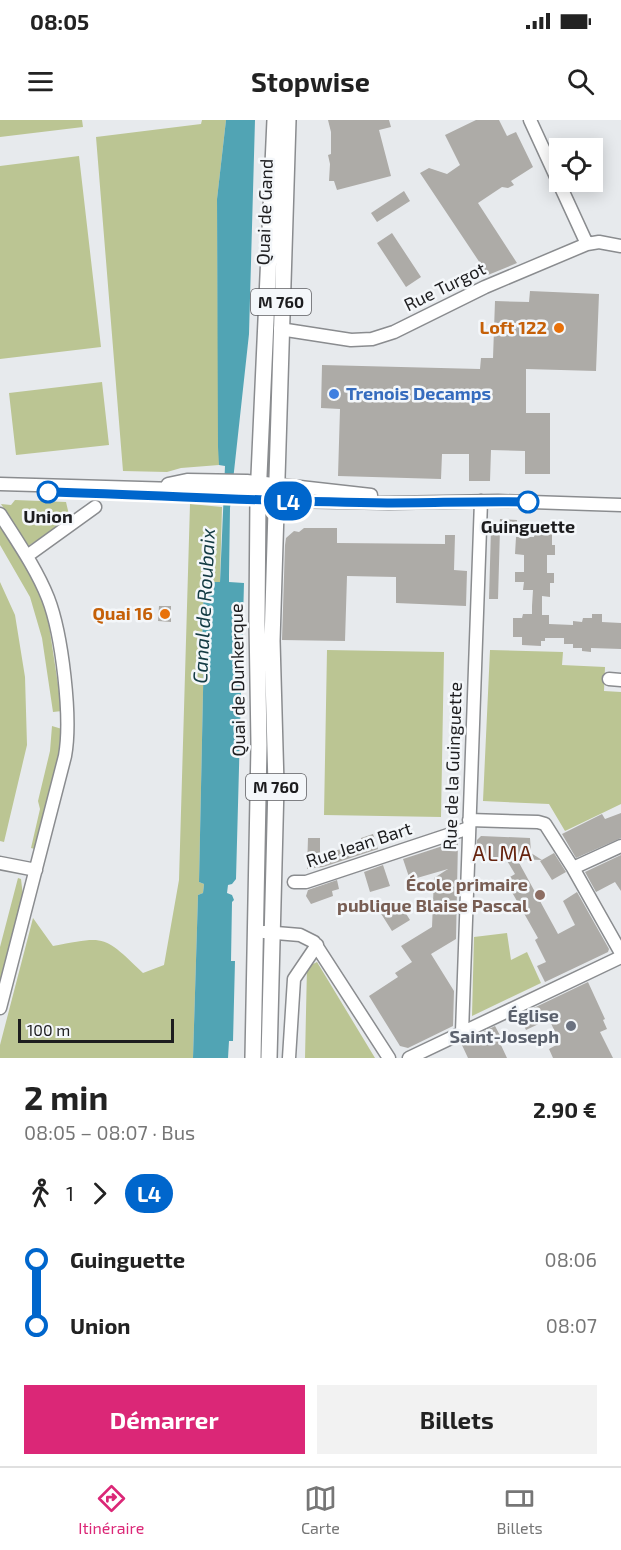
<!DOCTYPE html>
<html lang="fr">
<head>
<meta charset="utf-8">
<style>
	:root { --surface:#fff; --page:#f2f2f2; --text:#222; --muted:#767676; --line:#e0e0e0; --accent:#db2777 }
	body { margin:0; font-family:"Exo 2",sans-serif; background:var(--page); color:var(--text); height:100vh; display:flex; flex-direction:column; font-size:22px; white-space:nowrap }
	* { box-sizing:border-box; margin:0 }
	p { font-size:20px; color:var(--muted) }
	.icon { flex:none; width:33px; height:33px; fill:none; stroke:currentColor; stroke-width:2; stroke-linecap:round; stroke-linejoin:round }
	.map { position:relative; height:938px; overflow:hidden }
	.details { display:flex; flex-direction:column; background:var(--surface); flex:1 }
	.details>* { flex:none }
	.badge { padding:0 12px; border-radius:20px; font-size:21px; line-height:39px }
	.fabs { position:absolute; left:549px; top:18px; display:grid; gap:12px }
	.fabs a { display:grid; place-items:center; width:54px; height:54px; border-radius:0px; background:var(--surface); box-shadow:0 3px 15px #0003; font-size:30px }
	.scale { position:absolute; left:18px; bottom:15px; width:156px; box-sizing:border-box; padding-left:6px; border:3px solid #1d1d1f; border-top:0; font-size:16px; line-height:21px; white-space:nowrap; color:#1d1d1f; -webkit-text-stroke:4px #f4f7fa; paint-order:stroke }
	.map>.badge { position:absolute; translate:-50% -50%; box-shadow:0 0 0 3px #fff }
	.legs { display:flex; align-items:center; gap:9px; height:66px; padding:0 24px; font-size:20px }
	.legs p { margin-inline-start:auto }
	.head { display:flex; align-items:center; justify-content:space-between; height:102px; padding:0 24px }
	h1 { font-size:33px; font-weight:700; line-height:45px }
	.button { display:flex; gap:12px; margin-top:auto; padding:12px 24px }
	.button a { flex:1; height:69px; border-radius:0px; background:var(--accent); color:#fff; font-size:24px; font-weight:700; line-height:69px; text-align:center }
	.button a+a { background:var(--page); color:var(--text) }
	ul { padding:0 24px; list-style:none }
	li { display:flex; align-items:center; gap:21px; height:66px; font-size:22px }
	li i { display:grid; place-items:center; width:9px; height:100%; margin:0 8px; background:currentColor }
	li i::after { content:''; width:15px; height:15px; margin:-8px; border:4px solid; border-radius:50%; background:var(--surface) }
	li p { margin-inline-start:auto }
	li:first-child i { background:linear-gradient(#0000 50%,currentColor 0) }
	li:last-child i { background:linear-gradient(currentColor 50%,#0000 0) }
	.status { display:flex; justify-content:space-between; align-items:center; height:42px; padding:0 30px; background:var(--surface); direction:ltr }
	.status svg { height:16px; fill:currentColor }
	header { display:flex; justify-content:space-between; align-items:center; height:78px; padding:0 24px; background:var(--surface); font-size:27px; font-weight:700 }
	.tabs { display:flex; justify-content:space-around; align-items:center; height:84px; border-top:2px solid var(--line); background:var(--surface); font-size:16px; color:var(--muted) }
	.tabs a { display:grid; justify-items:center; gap:3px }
	.tabs .active { color:var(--accent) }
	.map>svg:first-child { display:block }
	.green { fill:#bbc593 }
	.water { fill:#51a4b4 }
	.building { fill:#adaba7 }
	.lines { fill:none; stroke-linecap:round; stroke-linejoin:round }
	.minor-casing { stroke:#8a8c8f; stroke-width:15 }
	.major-casing { stroke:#8a8c8f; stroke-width:18 }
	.minor { stroke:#fff; stroke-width:12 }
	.major { stroke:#fff; stroke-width:15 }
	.line-1-casing { stroke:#fff; stroke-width:14 }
	.line-1 { stroke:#06c; stroke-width:9 }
	.food-dot { fill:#e8710a; stroke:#f4f7fa; stroke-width:2 }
	.shop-dot { fill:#3f7fe0; stroke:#f4f7fa; stroke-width:2 }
	.stop-1-dot { fill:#fff; stroke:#06c; stroke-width:3 }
	.education-dot { fill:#8d6e63; stroke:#f4f7fa; stroke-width:2 }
	.worship-dot { fill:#6b7280; stroke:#f4f7fa; stroke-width:2 }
	.labels { text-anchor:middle; stroke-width:5; stroke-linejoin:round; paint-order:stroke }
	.shield { fill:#f4f7fa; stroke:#5e5e61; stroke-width:1.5 }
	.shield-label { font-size:16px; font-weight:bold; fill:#1d1d1f }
	.street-label { font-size:18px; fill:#1d1d1f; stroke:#f4f7fa }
	.food-label { font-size:18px; font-weight:bold; fill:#c56008; stroke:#f4f7fa; text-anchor:end }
	.shop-label { font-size:18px; font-weight:bold; fill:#366cbe; stroke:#f4f7fa; text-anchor:start }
	.stop-label { font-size:18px; font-weight:bold; fill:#1d1d1f; stroke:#f4f7fa }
	.education-label { font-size:18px; font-weight:bold; fill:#785e54; stroke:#f4f7fa; text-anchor:end }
	.worship-label { font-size:18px; font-weight:bold; fill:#5b616d; stroke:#f4f7fa; text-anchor:end }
	.water-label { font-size:20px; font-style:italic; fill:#123a42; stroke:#f4f7fa }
	.quarter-label { font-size:21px; letter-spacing:1.5px; fill:#65230f; stroke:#f4f7fa }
</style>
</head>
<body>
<div class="status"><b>08:05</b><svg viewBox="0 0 49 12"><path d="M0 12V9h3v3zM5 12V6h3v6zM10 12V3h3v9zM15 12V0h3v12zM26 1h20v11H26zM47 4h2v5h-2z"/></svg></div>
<header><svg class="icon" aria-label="menu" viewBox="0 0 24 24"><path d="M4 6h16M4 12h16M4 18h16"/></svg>Stopwise<svg class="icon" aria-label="search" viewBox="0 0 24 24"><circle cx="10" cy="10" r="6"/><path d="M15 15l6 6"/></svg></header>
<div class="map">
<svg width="621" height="938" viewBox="0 0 621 938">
	<rect width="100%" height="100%" fill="#e7eaed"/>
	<path class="green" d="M0,0h82l1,7 -83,10z
		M202,0h24l-9,79 2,266 -38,3 -14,4 -44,-1 -27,-334 105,-13z
		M79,36l22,191 -101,12v-193z
		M102,262l7,63 -93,10 -7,-62z
		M15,380l51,2 4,17 -42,27 -27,-42 10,1z
		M190,384l32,3 -2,75 -16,1 -2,62h2l-5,237 5,2 -1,9 -5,2 -5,163h-193v-13l33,-127 20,28c54,-10 50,-11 90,27l21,-8 15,-85z
		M0,405l34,55 13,32 15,99 -9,1 -11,-74 -12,-41 -30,-52z
		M0,462l15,33 10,62 2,68 -23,97 -4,-1z
		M327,530l117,2 -3,165 -117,-2z
		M490,530l73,2 -1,13 43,2 -1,24 17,1v112l-56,27 -16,-27 -66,-3z
		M52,606l10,3 -1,24 -26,96 -4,-1 9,-39 -2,-8 12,-50z
		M18,758l3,1 2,17 -23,90v-39z
		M507,813l4,27 16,-8 14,31 -69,33 2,-79z
		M317,842l58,96h-70l2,-91z"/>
	<path class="water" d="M226,0h29l-6,214 -19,174 -1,67v7l15,1 -8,296 -4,5 -4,1 -1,8 5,2 2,5 -2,2 -1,59h4l-2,80h-4l-1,17h-35l5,-163 5,-2 1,-9 -5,-2 5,-237h-2l2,-63h16l5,-116 -6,-1 -1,-18 -1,-248z"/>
	<path class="building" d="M328,0h61l2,7 -12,3 12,46 -54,14 -3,-9h-5l1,-17 -2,-9 3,-1v-22z
		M476,0h23l8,16 9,-4 17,35 -22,14 3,4 -6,3 -6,-1 -24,16 39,60 -29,12 -68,-102 9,-5 18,6 13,-9 -15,-30z
		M404,71l6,10 -33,21 -6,-9z
		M392,113l29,44 -15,10 -29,-44z
		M530,171l69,3 -3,77 -70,-2v44h24v61h-25v-23l-34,-1 -1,31h-21v-27h-27l-1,25 -103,-3 2,-67 -19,-1 1,-43 158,4 1,-11h12l2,-57 34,1z
		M500,399l17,1 -1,9h-16l-2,70h-9l2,-71h8z
		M535,402h9v9h8v14h3v10h-8v18h7v10h-4v14l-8,-1v19h7v9l24,1v-4l9,1 1,-4h9v-4h10v8l19,1v26l-30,-1v4l-9,-1v-3h-9v-4h-9v-6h-19v3h-4v5l-19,-1v-8h-9v-19h9l1,-4h9v-8l1,-16h-10l1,-8h-9v-10h9v-17l-9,-1 1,-17h18z
		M304,408h33v15l108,1v-9h10l-1,35 13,1 -1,35 -70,-3v-26l-49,-1 -2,65 -63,-1 3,-95 1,-7 8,-7 5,1z
		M159,486h12v16l-13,-1z
		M621,693v25l-45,20 -14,-24 40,-20 3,5z
		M373,714l5,15 -55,18 -16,2 1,-31h12v17l42,-12 -1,-5z
		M481,716l49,2 1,15 11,7 -25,-1 41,75 17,-9 -12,-24 14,-9 32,57 -1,3 -63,30 -8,-16 9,-4 -11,-22 3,-2 -33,-58 10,-6 -9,-15 -30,-1 1,-18z
		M458,721l-2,98 -25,15 23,37 -1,35 -45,22 -8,-2 -31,-50 29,-19 -3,-4 17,-11 -11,-16 31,-19 2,-49 14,-9 -38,11 -7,-21z
		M554,733l12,19 -14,8 -12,-19z
		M621,735v36l-6,-9 -19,10 -11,-20z
		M383,745l7,21 -20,6 -6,-20z
		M337,760l2,9 -7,2 1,5 -22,8 -5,-8 2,-6z
		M398,781l12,19 -18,11 -12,-19z
		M588,862l17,37 -2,1 4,9 -7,3 13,26h-60l-4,-9 11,-6 -11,-24 -23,11 -7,-15z
		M495,906l8,15 -3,2 7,15h-39l-7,-15z"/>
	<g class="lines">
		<g class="minor-casing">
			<path id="minor" d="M530,0l57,124
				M280,209l71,11 21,-1 22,-7 91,-45 102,-43 12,-2 22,4
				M0,364l247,7 15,2 27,8 100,2 109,-2 123,4
				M168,364l19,-4 60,1 124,14
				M0,394c17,27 36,54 48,84 14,36 24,120 17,158l-65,252
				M27,436l68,-49
				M609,559l12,1
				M469,700l69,2 7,2 28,44 48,85
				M0,743l36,7
				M573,748l48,-22
				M294,762h12l163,-54
				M264,812l36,3 14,7 75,116
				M462,912l19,-531
				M289,938l5,-79 23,-34
				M409,938l212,-101"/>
		</g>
		<g class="major-casing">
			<path id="major" d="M253,938l6,-313 -2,-124 1,-123 17,-378
				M269,938l7,-273 -4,-144 16,-521"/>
		</g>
		<use href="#minor" class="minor"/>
		<use href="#major" class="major"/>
	</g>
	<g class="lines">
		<g class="line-1-casing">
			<path id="line-1" d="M48,372c113,3 226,10 339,11 47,0 94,-2 141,-1"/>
		</g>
		<use href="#line-1" class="line-1"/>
	</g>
	<g class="food-dot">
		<circle cx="559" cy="208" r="6"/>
		<circle cx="165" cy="494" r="6"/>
	</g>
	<circle class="shop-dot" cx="334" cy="274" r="6"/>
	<g class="stop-1-dot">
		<circle cx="48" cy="372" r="10"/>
		<circle cx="528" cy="382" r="10"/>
	</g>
	<circle class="education-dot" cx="540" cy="775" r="6"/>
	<circle class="worship-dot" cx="571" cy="906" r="6"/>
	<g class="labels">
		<g class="shield">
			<rect x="251" y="169" width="60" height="26" rx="4.5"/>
			<rect x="246" y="654" width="60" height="26" rx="4.5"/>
		</g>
		<g class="shield-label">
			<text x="281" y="188">M 760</text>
			<text x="276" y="673">M 760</text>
		</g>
		<g class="street-label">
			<text transform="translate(265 92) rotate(-88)" y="6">Quai de Gand</text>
			<text transform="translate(445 167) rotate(-26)" y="6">Rue Turgot</text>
			<text transform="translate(238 560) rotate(-91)" y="6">Quai de Dunkerque</text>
			<text transform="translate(453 646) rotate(-88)" y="6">Rue de la Guinguette</text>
			<text transform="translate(359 725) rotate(-18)" y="6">Rue Jean Bart</text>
		</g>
		<g class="food-label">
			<text x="547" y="214">Loft 122</text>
			<text x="153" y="500">Quai 16</text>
		</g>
		<g class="shop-label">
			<text x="346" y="280">Trenois Decamps</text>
		</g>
		<g class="stop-label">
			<text x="48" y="403">Union</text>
			<text x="528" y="413">Guinguette</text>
		</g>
		<g class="education-label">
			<text x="528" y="771">École primaire<tspan x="528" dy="21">publique Blaise Pascal</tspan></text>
		</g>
		<g class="worship-label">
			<text x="559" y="902">Église<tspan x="559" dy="21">Saint-Joseph</tspan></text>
		</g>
		<g class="water-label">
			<text transform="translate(204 486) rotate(-87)" y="7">Canal de Roubaix</text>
		</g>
		<g class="quarter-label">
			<text x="503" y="741">ALMA</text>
		</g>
	</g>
</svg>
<div class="fabs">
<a><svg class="icon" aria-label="locate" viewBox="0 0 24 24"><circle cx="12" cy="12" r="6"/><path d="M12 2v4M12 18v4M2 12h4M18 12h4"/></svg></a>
</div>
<div class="scale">100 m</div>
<b class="badge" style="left:288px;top:381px;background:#06c;color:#fff">L4</b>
</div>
<section class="details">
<div class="head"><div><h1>2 min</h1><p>08:05 – 08:07 · Bus</p></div><b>2.90 €</b></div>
<div class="legs"><svg class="icon" aria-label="walk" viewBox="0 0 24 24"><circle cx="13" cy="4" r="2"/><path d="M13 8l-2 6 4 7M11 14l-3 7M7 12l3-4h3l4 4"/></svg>1<svg class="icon" aria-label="forward" viewBox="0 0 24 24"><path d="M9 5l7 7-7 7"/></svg><b class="badge" style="background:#06c;color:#fff">L4</b></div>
<ul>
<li><i style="color:#06c"></i><b>Guinguette</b><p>08:06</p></li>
<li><i style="color:#06c"></i><b>Union</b><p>08:07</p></li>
</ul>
<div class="button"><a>Démarrer</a><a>Billets</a></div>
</section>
<nav class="tabs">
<a class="active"><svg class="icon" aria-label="directions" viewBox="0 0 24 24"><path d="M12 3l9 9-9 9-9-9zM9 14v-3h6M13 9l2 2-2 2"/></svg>Itinéraire</a>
<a><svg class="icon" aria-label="map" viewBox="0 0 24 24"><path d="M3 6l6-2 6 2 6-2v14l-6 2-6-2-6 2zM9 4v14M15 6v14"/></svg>Carte</a>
<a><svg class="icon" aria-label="tickets" viewBox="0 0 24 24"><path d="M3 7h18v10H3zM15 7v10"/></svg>Billets</a>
</nav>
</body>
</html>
